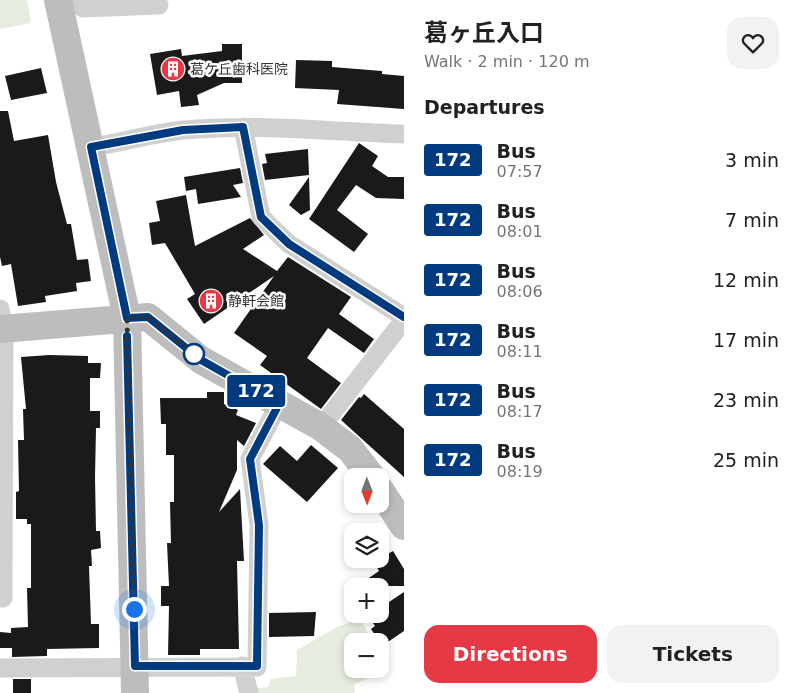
<!DOCTYPE html>
<html lang="en">
<head>
<meta charset="utf-8">
<style>
	:root { --surface:#fff; --page:#f2f2f2; --text:#202124; --muted:#757577; --accent:#e63946 }
	body { margin:0; font-family:"DejaVu Sans","Noto Sans JP",sans-serif; background:var(--page); color:var(--text); height:100vh; display:flex; flex-direction:column; font-size:19px; white-space:nowrap }
	* { box-sizing:border-box; margin:0 }
	p { font-size:16px; color:var(--muted) }
	.icon { flex:none; width:28px; height:28px; fill:none; stroke:currentColor; stroke-width:2; stroke-linecap:round; stroke-linejoin:round }
	.map { position:relative; flex:1; overflow:hidden }
	.side { display:flex; flex-direction:column; background:var(--surface); width:395px }
	.side>* { flex:none }
	.badge { padding:0 10px; border-radius:4px; font-size:18px; line-height:32px }
	.needle { width:32px; rotate:179deg }
	.controls { position:absolute; left:344px; top:468px; display:grid; gap:10px }
	.controls a { display:grid; place-items:center; width:45px; height:45px; border-radius:10px; background:var(--surface); box-shadow:0 2px 8px #0003; font-size:25px }
	.you { position:absolute; width:25px; height:25px; margin:-12px; border:4px solid #fff; border-radius:50%; background:#1a73e8; box-shadow:0 0 0 8px #1a73e833 }
	.map>.badge { position:absolute; translate:-50% -50%; box-shadow:0 0 0 2px #fff }
	h2 { padding:0 20px; font-size:19px; line-height:45px }
	.round { display:grid; place-items:center; flex:none; width:52px; height:52px; border-radius:15px; background:var(--page) }
	.summary { display:flex; align-items:center; justify-content:space-between; height:85px; padding:0 20px }
	h1 { font-size:24px; font-weight:700; line-height:38px }
	.cta { display:flex; gap:10px; margin-top:auto; padding:10px 20px }
	.cta a { flex:1; height:58px; border-radius:15px; background:var(--accent); color:#fff; font-size:20px; font-weight:700; line-height:58px; text-align:center }
	.cta a+a { background:var(--page); color:var(--text) }
	ul { padding:0; list-style:none }
	li { display:flex; align-items:center; gap:15px; height:60px; padding:0 20px }
	li div { flex:1 }
	li b { display:block; font-size:19px }
	li em { font-style:normal }
	li .badge { min-width:55px; font-weight:700; text-align:center }
	main { display:flex; flex:1; min-height:0 }
	.map>svg:first-child { display:block }
	.green { fill:#e6ecdf }
	.building { fill:#1a1a1a }
	.lines { fill:none; stroke-linecap:round; stroke-linejoin:round }
	.street { stroke:#d0d0d0; stroke-width:19 }
	.secondary { stroke:#bdbdbd; stroke-width:28 }
	.line-casing { stroke:#fff; stroke-width:11 }
	.line { stroke:#003b80; stroke-width:8 }
	.walk { stroke:#333; stroke-width:5; stroke-dasharray:0 9 }
	.stop-dot { fill:#fff; stroke:#003b80; stroke-width:2.5 }
	.labels { text-anchor:middle; stroke-width:5; stroke-linejoin:round; paint-order:stroke }
	.poi-label { font-size:14px; fill:#333; stroke:#fff; text-anchor:start }
</style>
</head>
<body>
<main>
<div class="map">
<svg width="404" height="693" viewBox="0 0 404 693">
	<rect width="100%" height="100%" fill="#fff"/>
	<path class="green" d="M0,0h27l4,23 -31,6z
		M361,619l11,22h-20v28h23l-5,9 -16,6 1,9h-106l-1,-4 20,-2 3,-8 25,-3 1,-26 40,-23z"/>
	<path class="building" d="M222,44h20v39h-18l-27,12 2,10 -18,2 -2,-16 -22,4 -7,-41 31,-5 1,7 40,-5z
		M296,60l36,1v6l50,4v3l22,2v33l-67,-5 2,-14 -44,-2z
		M41,68l6,25 -36,7 -6,-24z
		M0,111h8l6,30 34,-6 8,47 11,42h4l6,36 11,-1 3,22 -15,2 1,8 -32,5 1,6 -28,4 -7,-42 -9,2 -2,-9z
		M359,143l19,13 -6,10 16,11h16v22l-28,-1 -20,-13 -19,25 31,24 -14,18 -45,-33z
		M308,149l1,26 -44,5 -3,-16 5,-1 -2,-9z
		M240,168l3,15 -10,2 8,12 -43,7 -2,-15 -10,2 -2,-14z
		M309,177l1,33 -9,5 -12,-10z
		M186,195l9,51 55,-28 14,17 -21,14 34,22 11,-14 63,40 -12,17 35,25 -10,14 -36,-25 -21,30 34,25 -20,26 -61,-44 7,-9 -33,-23 40,-57 -70,48 -17,-25 8,-5 -30,-51 -13,2 -3,-22 11,-2 -4,-20z
		M49,355l39,1v7h13l-1,15h-10v33h10v17h-4l-1,49 1,54h4l1,17 -10,2 1,16h-3l2,58h8v24l-52,1v7l-35,1v-9h-12v-16l11,1v-5l17,-1 -1,-39h4v-64h-4v-5h-11v-27l3,-1 -1,-51h6l-1,-31h3l-5,-52z
		M207,392h17v12l14,6 -2,5 20,8 -12,23 -7,-6v30l-18,42 21,-23 4,72h-7l2,88h-39v6h-32l1,-49h-8v-20h8l-2,-43h4l-1,-41h4v-47h-8v-31h-5l-1,-26h47z
		M364,394l40,35v48l-63,-57 18,-23 2,1z
		M311,445l27,23 -31,34 -44,-38 17,-18 17,15z
		M393,551l11,18v17h-47l22,-15 -5,-9z
		M404,592v39l-22,15 -11,-17 4,-3 -7,-10 12,-2v-6z
		M316,612l-2,24 -45,1v-24z
		M13,679h18v14h-18z"/>
	<g class="lines">
		<path class="street" d="M73,0l10,8 76,-3
			M243,127l18,90 28,27 115,73
			M91,147c31,-4 61,-14 93,-17 73,-7 147,2 220,4
			M0,309l4,19 -1,270h-3
			M321,427l83,-107
			M242,666l7,27
			M0,668l257,-1 2,-142 -9,-66 29,-55"/>
		<path class="secondary" d="M58,0l69,318 8,375
			M0,329l148,-12 53,43 120,67 29,22 21,27
			M380,490l24,36"/>
	</g>
	<g class="lines">
		<g class="line-casing">
			<path id="line" d="M127,336l8,330h122l2,-141 -9,-66 29,-55 -78,-44 -53,-43 -21,1 -36,-171 92,-17 60,-3 18,90 28,27 115,73"/>
		</g>
		<use href="#line" class="line"/>
		<path class="walk" d="M134,609l-7,-291 21,-1 46,37"/>
	</g>
	<defs>
		<g id="building-disc" transform="scale(1.25)"><circle r="9.5" fill="#e63946" stroke="#fff"/><path d="M-4-6H4V6H1V3H-1V6H-4ZM-2.5-4.3h1.7v1.8h-1.7ZM.8-4.3h1.7v1.8H.8ZM-2.5-1h1.7V.8h-1.7ZM.8-1h1.7V.8H.8Z" fill="#fff"/></g>
	</defs>
	<g fill-rule="evenodd">
		<use href="#building-disc" x="173" y="69"/>
		<use href="#building-disc" x="211" y="301"/>
	</g>
	<circle class="stop-dot" cx="194" cy="354" r="10"/>
	<g class="labels">
		<g class="poi-label">
			<text x="190" y="74">葛ケ丘歯科医院</text>
			<text x="228" y="306">静軒会館</text>
		</g>
	</g>
</svg>
<div class="controls">
<a><svg class="needle" viewBox="-14 -14 28 28"><path d="M0-13l5 13h-10z" fill="#e53935"/><path d="M0 13l5-13h-10z" fill="#757577"/></svg></a>
<a><svg class="icon" aria-label="layers" viewBox="0 0 24 24"><path d="M12 4l9 5-9 5-9-5zM3 14l9 5 9-5"/></svg></a>
<a>+</a>
<a>−</a>
</div>
<div class="you" style="left:134px;top:609px"></div>
<b class="badge" style="left:256px;top:391px;background:#003b80;color:#fff">172</b>
</div>
<section class="side">
<div class="summary"><div><h1>葛ヶ丘入口</h1><p>Walk · 2 min · 120 m</p></div><a class="round"><svg class="icon" aria-label="heart" viewBox="0 0 24 24"><path d="M12 20l-8-8c-3-5 5-10 8-4 3-6 11-1 8 4z"/></svg></a></div>
<h2>Departures</h2>
<ul>
<li><span class="badge" style="background:#003b80;color:#fff">172</span><div><b>Bus</b><p>07:57</p></div><em>3 min</em></li>
<li><span class="badge" style="background:#003b80;color:#fff">172</span><div><b>Bus</b><p>08:01</p></div><em>7 min</em></li>
<li><span class="badge" style="background:#003b80;color:#fff">172</span><div><b>Bus</b><p>08:06</p></div><em>12 min</em></li>
<li><span class="badge" style="background:#003b80;color:#fff">172</span><div><b>Bus</b><p>08:11</p></div><em>17 min</em></li>
<li><span class="badge" style="background:#003b80;color:#fff">172</span><div><b>Bus</b><p>08:17</p></div><em>23 min</em></li>
<li><span class="badge" style="background:#003b80;color:#fff">172</span><div><b>Bus</b><p>08:19</p></div><em>25 min</em></li>
</ul>
<div class="cta"><a>Directions</a><a>Tickets</a></div>
</section>
</main>
</body>
</html>
